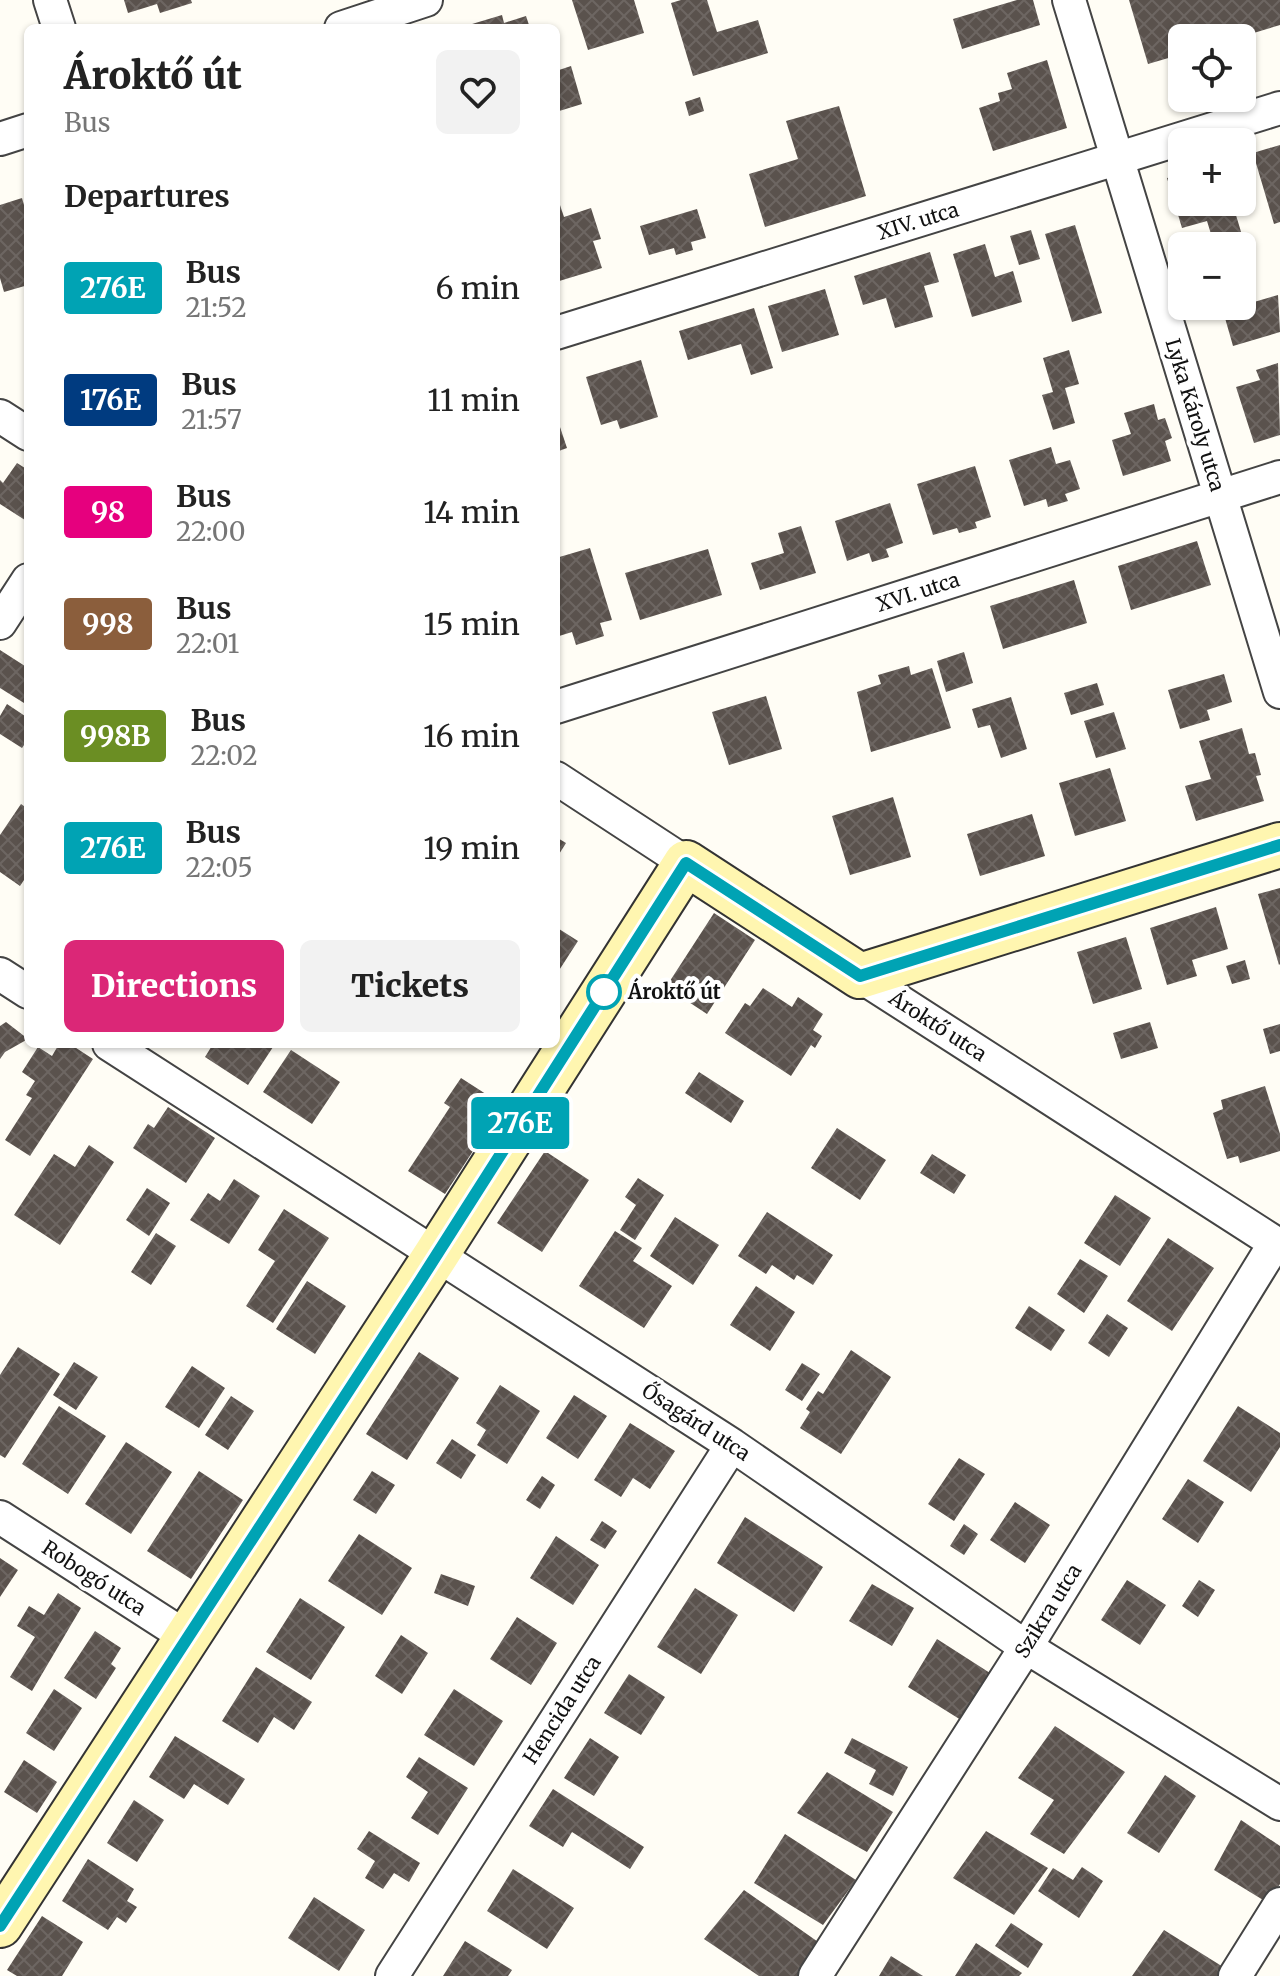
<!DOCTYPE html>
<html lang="en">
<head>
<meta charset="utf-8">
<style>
	:root { --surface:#fff; --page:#f2f2f2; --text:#222; --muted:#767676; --accent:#db2777 }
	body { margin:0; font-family:Merriweather,serif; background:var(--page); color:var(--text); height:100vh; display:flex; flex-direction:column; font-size:30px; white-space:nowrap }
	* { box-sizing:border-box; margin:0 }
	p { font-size:26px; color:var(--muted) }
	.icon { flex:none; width:44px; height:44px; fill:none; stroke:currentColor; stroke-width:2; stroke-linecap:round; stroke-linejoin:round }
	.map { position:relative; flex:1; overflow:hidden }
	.details { position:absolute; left:24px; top:24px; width:536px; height:1024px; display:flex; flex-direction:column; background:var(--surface); border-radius:12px; box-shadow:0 2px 6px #0004 }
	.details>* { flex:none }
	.badge { padding:0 16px; border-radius:6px; font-size:28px; line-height:52px }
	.controls { position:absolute; left:1168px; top:24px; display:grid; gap:16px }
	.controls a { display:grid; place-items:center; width:88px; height:88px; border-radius:12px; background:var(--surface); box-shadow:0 2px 6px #0004; font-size:40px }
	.map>.badge { position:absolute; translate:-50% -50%; box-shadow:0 0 0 4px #fff }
	h2 { padding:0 40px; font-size:30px; line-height:72px }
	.round { display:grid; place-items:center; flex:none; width:84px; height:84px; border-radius:12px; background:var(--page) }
	.overview { display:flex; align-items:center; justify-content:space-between; height:136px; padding:0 40px }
	h1 { font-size:38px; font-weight:800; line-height:60px }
	.primary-button { display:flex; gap:16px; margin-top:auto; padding:16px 40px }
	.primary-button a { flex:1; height:92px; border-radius:12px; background:var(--accent); color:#fff; font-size:32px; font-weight:800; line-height:92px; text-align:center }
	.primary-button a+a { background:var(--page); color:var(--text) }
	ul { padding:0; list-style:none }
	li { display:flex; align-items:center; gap:24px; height:112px; padding:0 40px }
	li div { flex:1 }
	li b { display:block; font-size:30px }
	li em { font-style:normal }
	li .badge { min-width:88px; font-weight:700; text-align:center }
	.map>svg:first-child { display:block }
	.building { fill:url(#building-cross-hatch) }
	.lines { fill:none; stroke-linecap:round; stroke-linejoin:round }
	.street-casing { stroke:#444; stroke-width:36 }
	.secondary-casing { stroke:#333; stroke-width:48 }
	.street { stroke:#fff; stroke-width:32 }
	.secondary { stroke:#fff6b0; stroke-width:44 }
	.line-casing { stroke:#fff; stroke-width:18 }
	.line { stroke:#00a3b4; stroke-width:12 }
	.stop-dot { fill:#fff; stroke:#00a3b4; stroke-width:4 }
	.labels { text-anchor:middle; stroke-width:8; stroke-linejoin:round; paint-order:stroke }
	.street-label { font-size:20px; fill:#111; stroke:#fff }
	.stop-label { font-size:20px; font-weight:bold; fill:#111; stroke:#fff; text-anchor:start }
</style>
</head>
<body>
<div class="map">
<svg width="1280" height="1976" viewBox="0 0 1280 1976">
	<defs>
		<pattern id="building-cross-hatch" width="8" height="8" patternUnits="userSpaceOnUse" patternTransform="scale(2)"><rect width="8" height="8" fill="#5a524d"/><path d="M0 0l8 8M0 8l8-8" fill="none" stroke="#6d6662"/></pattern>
	</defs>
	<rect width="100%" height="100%" fill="#fffdf5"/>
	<path class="building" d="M124,0h67l1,3 -32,10 -3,-9 -29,9z
		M572,0h62l10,33 -56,17z
		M681,0h26l10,32 41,-12 10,33 -75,23 -22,-73z
		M1017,0h16l7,25 -78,24 -9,-30z
		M1129,0h151v25l-43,13h-55v16l-34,10z
		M502,15l2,8 22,-7 4,12h-57l-1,-4z
		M1047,60l20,68 -74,23 -14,-43 21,-7 -2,-8 14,-4 -5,-16z
		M571,66l11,38 -26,8v-41z
		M700,97l4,14 -15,5 -4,-14z
		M839,106l27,90 -101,31 -16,-53 49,-15 -12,-38z
		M1280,145v77l-6,2 -21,-71z
		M1182,174v28h50l10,33 -28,9 -7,-23 -25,7 -15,-50z
		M556,193l8,24 27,-9 10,31 -8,2 9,27 -46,14z
		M22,198l2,7 4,-1v81l-24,7 -4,-14v-73z
		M697,209l9,29 -15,4 2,8 -17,5 -2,-7 -25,7 -9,-29z
		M1075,225l27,88 -30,9 -27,-88z
		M1031,230l9,29 -21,6 -9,-29z
		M985,244l10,33 18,-6 9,31 -50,15 -19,-63z
		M930,252l9,30 -15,4 9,31 -38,11 -9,-30 -23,7 -9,-29z
		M825,289l14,46 -57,17 -14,-46z
		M1278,295l2,37 -47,14 -10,-35z
		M754,308l19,60 -22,7 -10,-31 -53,16 -9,-29z
		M1069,350l10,34 -14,4 10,35 -22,7 -11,-35 11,-3 -10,-34z
		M641,360l17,57 -38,12 -3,-9 -16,5 -15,-48z
		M1278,363l2,72 -26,8 -18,-56 24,-7 -4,-10z
		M1154,404l4,16 7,-2 7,20 -7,3 6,20 -48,15 -11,-36 19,-6 -7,-21z
		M556,415l11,33 -11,4z
		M1051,447l5,17 14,-4 10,29 -15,5 3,7 -20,6 -2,-8 -22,7 -15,-46z
		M17,463l11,7v52l-28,-18v-24l3,3z
		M975,466l16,51 -16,5 2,6 -18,5 -2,-5 -24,7 -16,-51z
		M890,503l13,40 -17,6 3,8 -17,5 -3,-9 -22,8 -12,-40z
		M801,526l15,47 -56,17 -9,-27 33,-10 -6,-20z
		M1197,541l14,44 -80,25 -13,-44z
		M590,548l22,72 -12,3 4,13 -28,9 -4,-13 -16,5v-79z
		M708,549l14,46 -82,25 -15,-47z
		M1074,580l13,43 -84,26 -13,-43z
		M0,650l28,18 -4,11 4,3v14l-4,7 -24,-15z
		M964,652l9,31 -27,9 -9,-31z
		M909,666l2,9 21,-7 19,60 -80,24 -14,-60 24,-8 -3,-9z
		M1224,674l8,28 -25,8 3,10 -30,9 -12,-39z
		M1097,683l7,22 -33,10 -7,-22z
		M766,696l16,53 -53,16 -17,-53z
		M1011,697l16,52 -26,9 -11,-33 -12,3 -6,-19z
		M7,704l21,14v21l-6,9 -22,-14v-18z
		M1114,712l12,37 -30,9 -12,-37z
		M1242,728l7,26 6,-1 6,22 -5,1 8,25 -68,20 -11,-35 26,-7 -12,-38z
		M1110,768l16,53 -51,15 -16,-53z
		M893,797l18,60 -61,18 -18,-59z
		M21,804l7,5v65l-8,12 -20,-14v-37z
		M1032,814l13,42 -65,20 -13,-42z
		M556,837l10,6 -10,16z
		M1280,888v76l-1,1 -21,-71z
		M1216,907l12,42 -36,11 5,16 -30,9 -17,-57z
		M714,913l41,27 -48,74 -41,-27z
		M556,927l22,14 -22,34z
		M1126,937l16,52 -49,15 -16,-52z
		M1245,960l5,19 -18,5 -6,-18z
		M763,988l29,19 6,-10 25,17 -10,16 9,6 -7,12 -4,-3 -20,31 -66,-43 20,-30 5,3z
		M6,1022l22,17 -23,13 -5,7v-33z
		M1150,1022l8,26 -37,11 -8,-26z
		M1280,1024v27l-10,3 -7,-25z
		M59,1044h11l23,15 -63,97 -25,-16 27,-42 -6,-3 9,-14 -13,-9 16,-25 14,9z
		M213,1044h62l-27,41 -43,-28z
		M291,1050l49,32 -28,42 -49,-32z
		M699,1072l45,29 -13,22 -46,-30z
		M461,1078l42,27 -58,89 -37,-23 42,-64 -6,-4z
		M1265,1086l15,48v17l-40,12 -2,-7 -11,3 -14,-46 10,-4 -2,-9z
		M168,1107l47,31 -29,45 -53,-35 15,-24 6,4z
		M837,1128l49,32 -26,40 -49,-32z
		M89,1145l25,17 -54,83 -46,-30 40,-61 21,13z
		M545,1151l44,29 -47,72 -45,-29z
		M932,1154l34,21 -12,19 -34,-21z
		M638,1178l26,17 -29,45 -15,-10 16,-25 -11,-8z
		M234,1179l26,17 -31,48 -39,-24 18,-27 12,8z
		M147,1188l23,15 -21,33 -23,-16z
		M1115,1195l36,23 -31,48 -36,-23z
		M284,1209l45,29 -56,85 -27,-17 29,-45 -17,-11z
		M767,1212l66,43 -20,30 -16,-10 -3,5 -22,-15 -6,9 -28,-18z
		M675,1217l44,28 -26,40 -43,-29z
		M615,1231l27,17 -9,13 39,25 -28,42 -65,-42z
		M156,1233l20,13 -25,39 -20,-13z
		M1168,1238l46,30 -42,63 -45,-30z
		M1080,1259l28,17 -24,37 -27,-19z
		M307,1281l39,25 -31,48 -39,-25z
		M756,1286l39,26 -25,39 -40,-26z
		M1029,1306l36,24 -14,21 -36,-23z
		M1107,1314l21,14 -19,29 -21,-14z
		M18,1347l42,27 -55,84 -5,-3v-80z
		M851,1350l40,27 -50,77 -41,-26 10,-16 -4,-3 12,-18 5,3z
		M419,1352l40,26 -52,82 -41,-26z
		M74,1362l24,15 -22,33 -23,-15z
		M802,1363l18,11 -18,27 -17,-11z
		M192,1366l33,22 -26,40 -34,-21z
		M500,1385l40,26 -33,53 -30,-19 9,-15 -10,-7z
		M574,1395l33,21 -29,43 -32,-21z
		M231,1396l23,15 -26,39 -23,-15z
		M59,1406l47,30 -38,58 -46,-30z
		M1238,1406l42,27v14l-29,45 -48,-31z
		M630,1423l45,28 -25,38 -17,-11 -12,19 -27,-17z
		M452,1439l24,16 -15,24 -25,-16z
		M126,1442l46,30 -41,62 -46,-30z
		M959,1458l26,16 -31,47 -26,-17z
		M199,1471l44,29 -52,79 -44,-28z
		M372,1471l23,14 -19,29 -23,-14z
		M542,1476l13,9 -15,24 -14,-9z
		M1188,1479l36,23 -26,41 -36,-24z
		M1015,1502l35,23 -25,38 -35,-23z
		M745,1517l78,50 -29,45 -77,-49z
		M602,1521l15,10 -12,18 -15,-9z
		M964,1524l14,10 -14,21 -14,-9z
		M359,1534l53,34 -30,47 -54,-34z
		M556,1536l43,29 -26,40 -43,-27z
		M0,1558l18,12 -18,27z
		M441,1574l34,12 -7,20 -34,-13z
		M1127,1580l39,25 -26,40 -39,-25z
		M1199,1580l16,10 -17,27 -16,-11z
		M872,1584l42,24 -22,38 -43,-25z
		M695,1588l43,27 -37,59 -44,-27z
		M58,1593l23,15 -49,83 -22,-14 25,-40 -18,-11 12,-20 15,9z
		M300,1598l45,29 -34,53 -45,-28z
		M517,1617l40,26 -26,42 -41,-26z
		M95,1631l26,17 -10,16 5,4 -20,31 -32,-21z
		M401,1635l27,18 -26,41 -27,-18z
		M937,1639l53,34 -29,47 -53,-33z
		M256,1667l56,35 -18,28 -20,-13 -16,26 -36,-22z
		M629,1674l36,23 -24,38 -37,-22z
		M54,1689l28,19 -28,43 -28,-18z
		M454,1689l49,32 -29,45 -50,-31z
		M1055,1726l70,46 -61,82 -34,-20 24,-34 -36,-22z
		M175,1736l70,43 -17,26 -34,-21 -10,15 -35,-22z
		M590,1738l29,19 -25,39 -30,-18z
		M852,1738l56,29 -15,29 -24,-12 7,-14 -32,-17z
		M419,1757l49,31 -30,47 -27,-17 17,-26 -22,-15z
		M24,1760l33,22 -20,31 -33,-21z
		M827,1772l66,40 -26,40 -70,-39z
		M1165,1775l31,21 -37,57 -32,-20z
		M553,1789l91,58 -14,22 -58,-37 -9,15 -34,-21z
		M134,1800l30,20 -27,42 -30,-19z
		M1241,1820l39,26v38l-12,19 -54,-33z
		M369,1831l51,32 -11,19 -15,-9 -11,16 -18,-11 10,-17 -18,-12z
		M986,1831l62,37 -34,47 -61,-37z
		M785,1834l71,46 -33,45 -69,-42z
		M88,1859l46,30 -7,12 10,6 -11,16 -9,-6 -9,13 -46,-29z
		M1082,1867l21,14 -24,37 -41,-27 15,-23 20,12z
		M513,1869l61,39 -27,41 -60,-38z
		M744,1890l77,54 -23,32h-39l-55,-37z
		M314,1897l51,33 -26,41 -51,-33z
		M42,1916l41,26 -21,34h-45l-10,-6z
		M1011,1923l32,21 -15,24 -33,-22z
		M1164,1930l64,40 -4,6h-92z
		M465,1941l47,29 -4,6h-65z
		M976,1943l46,30 -3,3h-64z
		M891,1956l32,20h-44z"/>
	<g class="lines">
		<g class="street-casing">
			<path id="street" d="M50,0l9,28
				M1069,0l211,692
				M341,28l85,-28
				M0,139l28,-9
				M556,333l724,-225
				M0,416l28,18
				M0,623l28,-43
				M556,707l724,-230
				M556,778l130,85
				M0,974l28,18
				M860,976l420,270
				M109,1044l623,401 294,202 254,157
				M0,1517l188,121
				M392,1976l340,-531
				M815,1976l211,-329 249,-404
				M1235,1976l45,-72"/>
		</g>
		<g class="secondary-casing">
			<path id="secondary" d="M0,1925l436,-670 250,-392 174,113 420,-131"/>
		</g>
		<use href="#street" class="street"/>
		<use href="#secondary" class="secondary"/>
	</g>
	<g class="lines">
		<g class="line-casing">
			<path id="line" d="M0,1926l420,-645 266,-418 174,113 420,-131"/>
		</g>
		<use href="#line" class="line"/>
	</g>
	<circle class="stop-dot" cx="604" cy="992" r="16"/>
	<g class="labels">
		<g class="street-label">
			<text transform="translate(918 221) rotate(-17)" y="7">XIV. utca</text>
			<text transform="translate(1195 415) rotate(73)" y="7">Lyka Károly utca</text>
			<text transform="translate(918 592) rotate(-18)" y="7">XVI. utca</text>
			<text transform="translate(938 1026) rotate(33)" y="7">Ároktő utca</text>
			<text transform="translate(696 1422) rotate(33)" y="7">Ősagárd utca</text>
			<text transform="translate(94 1578) rotate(33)" y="7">Robogó utca</text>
			<text transform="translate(1048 1611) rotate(-58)" y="7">Szikra utca</text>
			<text transform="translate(562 1710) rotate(-57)" y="7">Hencida utca</text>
		</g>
		<g class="stop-label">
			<text x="628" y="999">Ároktő út</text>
		</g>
	</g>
</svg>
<div class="controls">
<a><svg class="icon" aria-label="locate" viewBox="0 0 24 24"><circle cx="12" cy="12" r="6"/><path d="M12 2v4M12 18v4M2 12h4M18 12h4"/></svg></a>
<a>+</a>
<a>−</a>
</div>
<b class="badge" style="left:520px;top:1123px;background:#00a3b4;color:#fff">276E</b>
<section class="details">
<div class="overview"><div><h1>Ároktő út</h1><p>Bus</p></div><a class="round"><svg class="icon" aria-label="heart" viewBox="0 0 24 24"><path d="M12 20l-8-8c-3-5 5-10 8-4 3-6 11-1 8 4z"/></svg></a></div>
<h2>Departures</h2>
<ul>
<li><span class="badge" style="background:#00a3b4;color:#fff">276E</span><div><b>Bus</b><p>21:52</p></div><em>6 min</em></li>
<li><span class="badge" style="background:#003b80;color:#fff">176E</span><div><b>Bus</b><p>21:57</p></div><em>11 min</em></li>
<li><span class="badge" style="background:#e6007e;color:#fff">98</span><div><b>Bus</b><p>22:00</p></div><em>14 min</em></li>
<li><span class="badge" style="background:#8b5e3c;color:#fff">998</span><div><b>Bus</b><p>22:01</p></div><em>15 min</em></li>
<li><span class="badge" style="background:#6b8e23;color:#fff">998B</span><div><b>Bus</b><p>22:02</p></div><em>16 min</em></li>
<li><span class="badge" style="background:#00a3b4;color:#fff">276E</span><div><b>Bus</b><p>22:05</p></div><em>19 min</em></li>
</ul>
<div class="primary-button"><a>Directions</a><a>Tickets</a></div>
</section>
</div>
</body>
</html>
